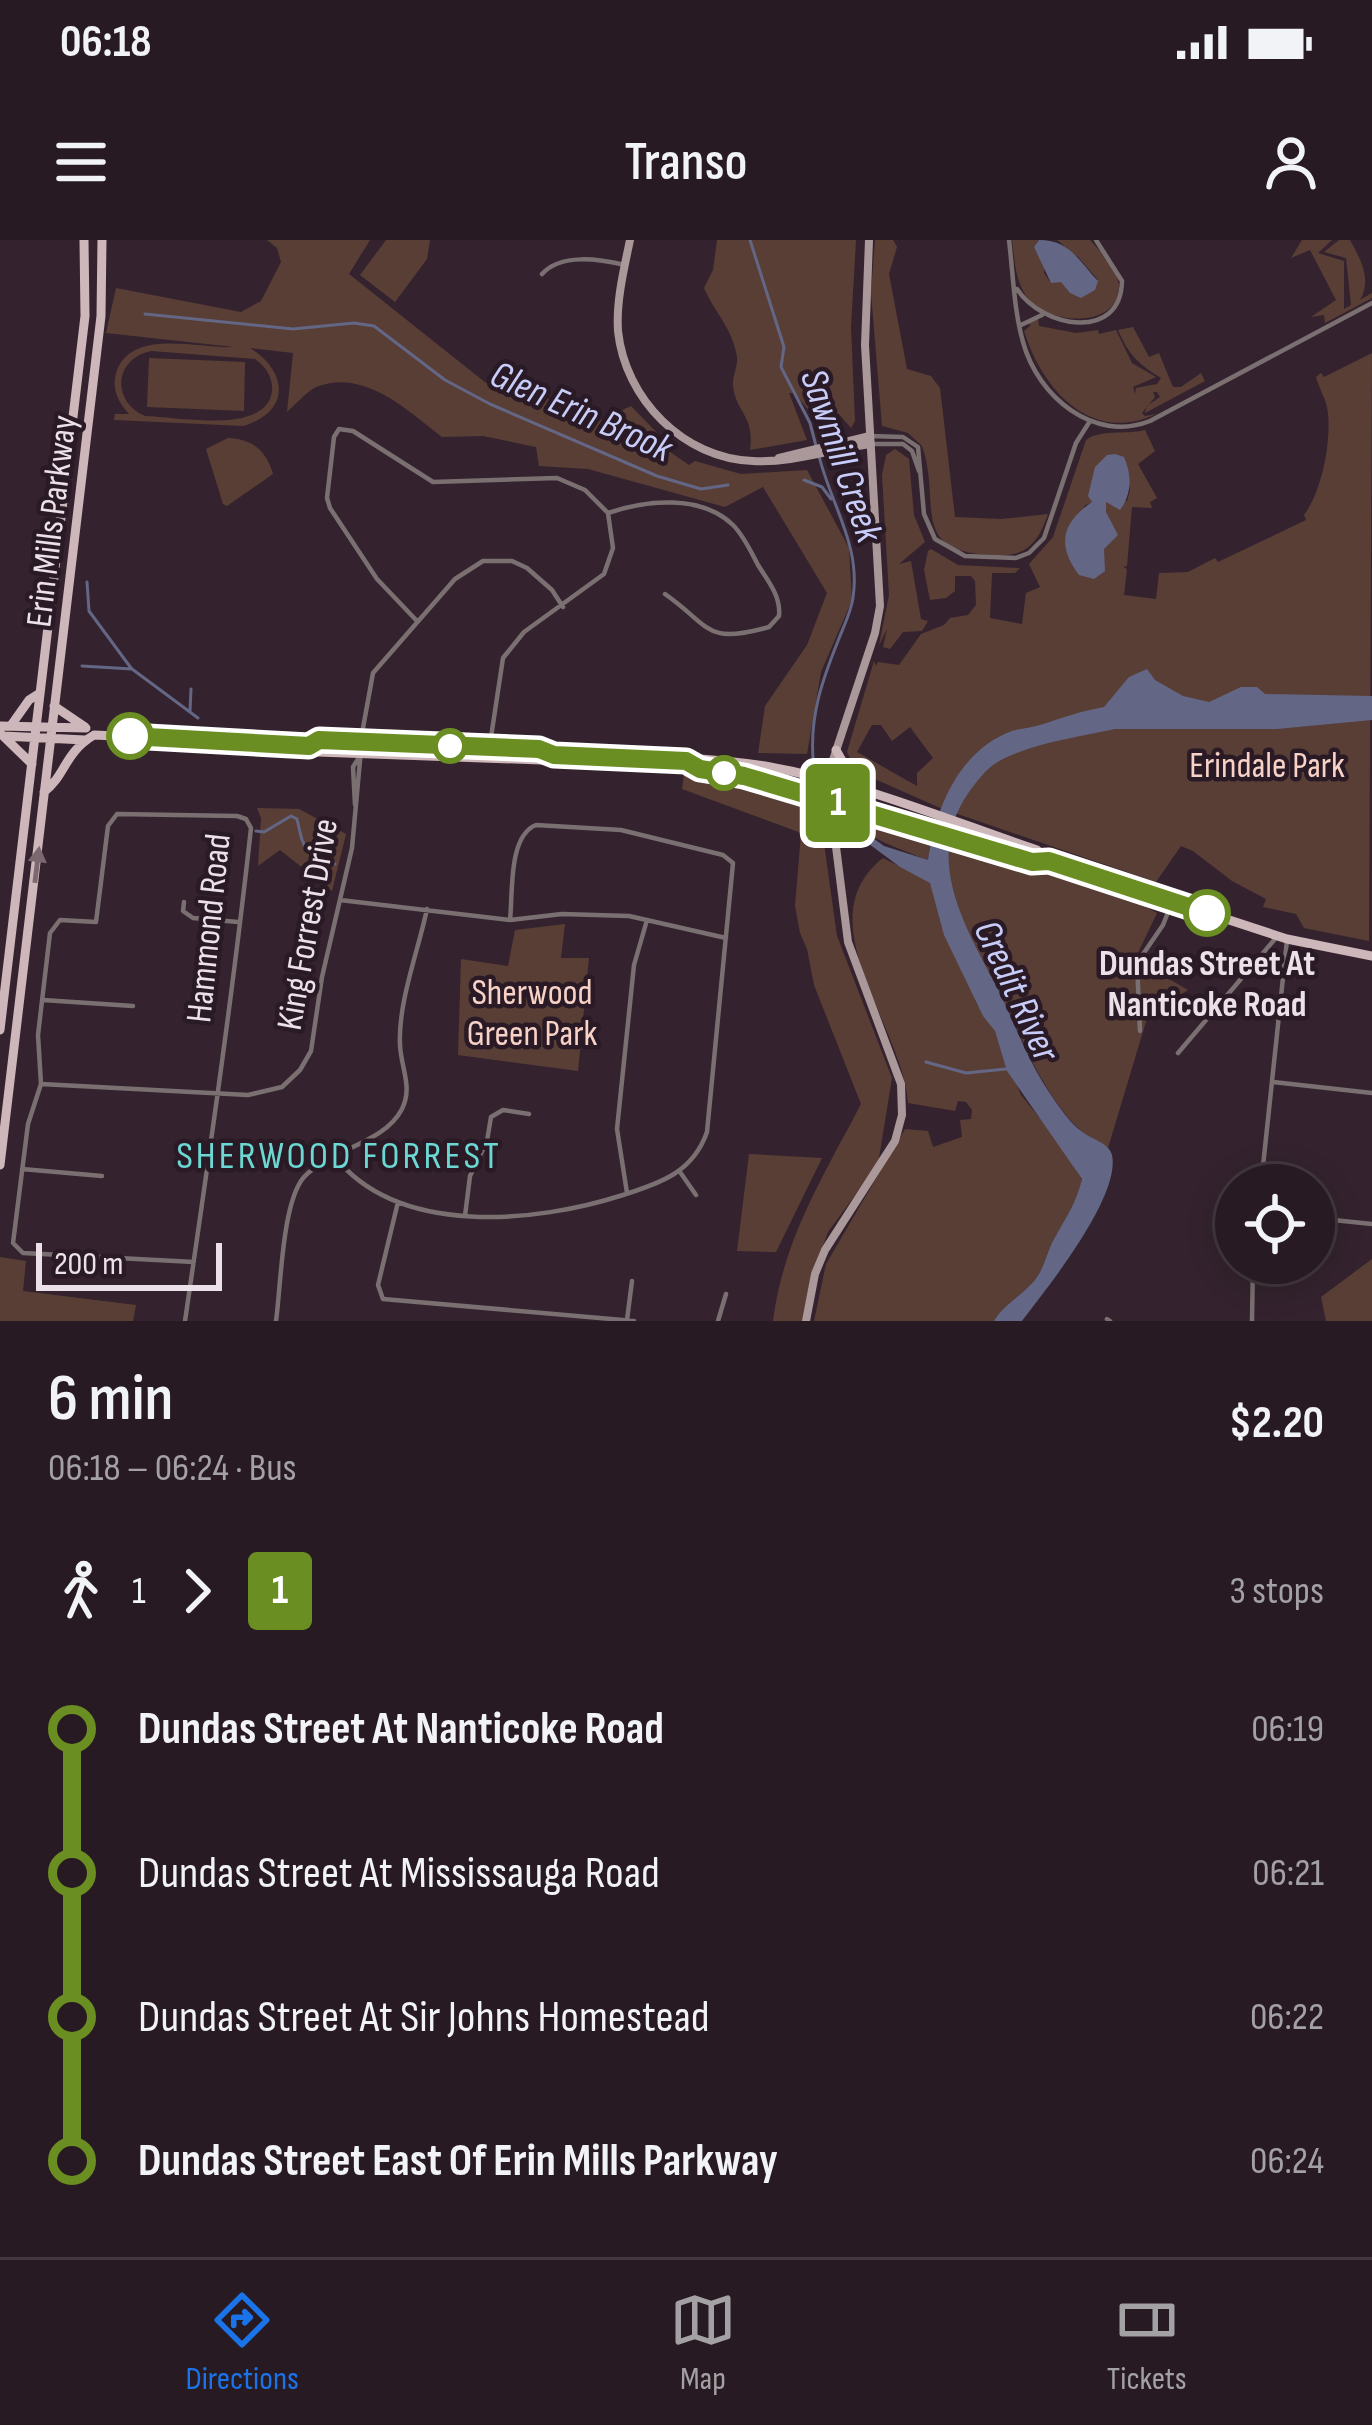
<!DOCTYPE html>
<html lang="en">
<head>
<meta charset="utf-8">
<style>
	:root { --surface:#271a22; --page:#33272f; --text:#f1f3f6; --muted:#a4a1a5; --line:#433840; --accent:#1a73e8 }
	body { margin:0; font-family:"Sofia Sans Condensed",sans-serif; background:var(--page); color:var(--text); height:100vh; display:flex; flex-direction:column; font-size:45px; white-space:nowrap }
	* { box-sizing:border-box; margin:0 }
	p { font-size:39px; color:var(--muted) }
	.icon { flex:none; width:66px; height:66px; fill:none; stroke:currentColor; stroke-width:2; stroke-linecap:round; stroke-linejoin:round }
	.map { position:relative; height:1081px; overflow:hidden }
	.side { display:flex; flex-direction:column; background:var(--surface); flex:1 }
	.side>* { flex:none }
	.badge { padding:0 24px; border-radius:9px; font-size:42px; line-height:78px }
	.tools { position:absolute; left:1215px; top:924px; display:grid; gap:24px }
	.tools a { display:grid; place-items:center; width:120px; height:120px; border-radius:50%; background:var(--surface); box-shadow:0 6px 30px #0003,0 0 0 3px var(--line); font-size:60px }
	.scale { position:absolute; left:36px; bottom:30px; width:186px; box-sizing:border-box; padding-left:12px; border:6px solid #ece1e8; border-top:0; font-size:33px; line-height:42px; white-space:nowrap; color:#ece1e8; -webkit-text-stroke:9px #291a25; paint-order:stroke }
	.map>.badge { position:absolute; translate:-50% -50%; box-shadow:0 0 0 6px #fff }
	.legs { display:flex; align-items:center; gap:18px; height:132px; padding:0 48px; font-size:39px }
	.legs p { margin-inline-start:auto }
	.summary { display:flex; align-items:center; justify-content:space-between; height:204px; padding:0 48px }
	h1 { font-size:66px; font-weight:600; line-height:90px }
	ul { padding:0 48px; list-style:none }
	li { display:flex; align-items:center; gap:42px; height:144px; font-size:45px }
	li i { display:grid; place-items:center; width:18px; height:100%; margin:0 15px; background:currentColor }
	li i::after { content:''; width:30px; height:30px; margin:-15px; border:9px solid; border-radius:50%; background:var(--surface) }
	li p { margin-inline-start:auto }
	li:first-child i { background:linear-gradient(#0000 50%,currentColor 0) }
	li:last-child i { background:linear-gradient(currentColor 50%,#0000 0) }
	.status { display:flex; justify-content:space-between; align-items:center; height:84px; padding:0 60px; background:var(--surface); direction:ltr }
	.status svg { height:33px; fill:currentColor }
	header { display:flex; justify-content:space-between; align-items:center; height:156px; padding:0 48px; background:var(--surface); font-size:54px; font-weight:600 }
	.menu { display:flex; justify-content:space-around; align-items:center; height:168px; border-top:3px solid var(--line); background:var(--surface); font-size:33px; color:var(--muted) }
	.menu a { display:grid; justify-items:center; gap:6px }
	.menu .active { color:var(--accent) }
	.map>svg:first-child { display:block }
	.green { fill:#593e36; fill-rule:evenodd }
	.water { fill:#636684 }
	.lines { fill:none; stroke-linecap:round; stroke-linejoin:round }
	.stream { stroke:#636684; stroke-width:3 }
	.street { stroke:#7b7071; stroke-width:4.5 }
	.secondary { stroke:#aa989a; stroke-width:8 }
	.primary { stroke:#ceb7ba; stroke-width:9 }
	.oneway { fill:#7c6870 }
	.line-1-casing { stroke:#fff; stroke-width:27 }
	.line-1 { stroke:#6b8e23; stroke-width:18 }
	.stop-1-dot { fill:#fff; stroke:#6b8e23; stroke-width:6 }
	.labels { text-anchor:middle; stroke-width:9; stroke-linejoin:round; paint-order:stroke }
	.street-label { font-size:36px; fill:#ece1e8; stroke:#291a25 }
	.park-label { font-size:36px; fill:#f8d2c7; stroke:#291a25 }
	.stop-label { font-size:36px; font-weight:bold; fill:#ece1e8; stroke:#291a25 }
	.water-label { font-size:39px; font-style:italic; fill:#c7ccf8; stroke:#291a25 }
	.neighbourhood-label { font-size:39px; letter-spacing:3px; fill:#6cd8d3; stroke:#291a25 }
</style>
</head>
<body>
<div class="status"><b>06:18</b><svg viewBox="0 0 49 12"><path d="M0 12V9h3v3zM5 12V6h3v6zM10 12V3h3v9zM15 12V0h3v12zM26 1h20v11H26zM47 4h2v5h-2z"/></svg></div>
<header><svg class="icon" aria-label="menu" viewBox="0 0 24 24"><path d="M4 6h16M4 12h16M4 18h16"/></svg>Transo<svg class="icon" aria-label="person" viewBox="0 0 24 24"><circle cx="12" cy="8" r="4"/><path d="M4 21q1-7 8-7t8 7"/></svg></header>
<div class="map">
<svg width="1372" height="1081" viewBox="0 0 1372 1081">
	<rect width="100%" height="100%" fill="#34232e"/>
	<path class="green" d="M267,0h103l-21,34 137,109 8,-10 103,49 34,-16 31,32 -2,7 29,20 6,-4 46,13 66,-4 42,78 3,52 -31,72 -14,82 -49,-1 7,-47 42,-61 20,-52 -64,-106 -38,20 -137,-38 -49,-3 -3,-19 -53,-11 -41,1c-35,-27 -78,-69 -126,-50 -10,5 -20,17 -29,25l6,-59 -43,-5c36,22 43,62 -6,78l-130,-6 1,-6h14c-12,-13 -18,-27 -12,-44 17,-42 83,-21 117,-23l-128,-14 10,-45 125,24 20,-11 20,-39 -4,-14zM151,111l104,8c11,8 18,18 17,32 -5,44 -94,26 -127,25 -34,-15 -31,-57 6,-65z
		M386,0h44l-3,19 -32,43 -35,-27z
		M717,0h139l-5,87 4,94 -4,7 -12,-14 -21,7 -24,-28h-5l18,47 -57,10c5,-35 -14,-37 -17,-64 -1,-9 5,-19 4,-29 -4,-28 -22,-44 -33,-69l9,-18z
		M875,0h18l4,7 -8,27 18,95 24,7 9,12 15,129 46,2 47,-5c-8,23 -18,41 -45,41 -99,1 -60,-51 -81,-109l-14,-13 -26,-7 -11,-133z
		M1012,0h27l-5,7 11,19 -1,7 7,10 10,-2 9,11 28,-12 -19,-22 -22,-18h33c11,12 30,31 29,49 -4,40 -67,34 -87,14 -17,-17 -17,-41 -20,-63z
		M1302,0h30l-14,13 26,8v48l7,-4 -5,-47 -22,-6 15,-12h11c11,20 22,40 10,60l12,-7v5l-47,25 -1,-8 -13,2 25,-17 -26,-50 -19,8z
		M1038,79l1,7 37,7 22,-3 1,4 17,-4 16,33 24,14 -23,10 2,7 1,-6 21,-4 4,-6c-21,-13 -32,-22 -43,-48l15,-3 16,30 10,-4 14,34h8l20,-14 4,8 -60,32 2,-7 13,-9 -3,-5h-4l2,5 -13,16 3,3 11,-2c-65,31 -114,-25 -132,-83l7,-6 -4,-1z
		M1372,113l-3,588 -65,-13 -8,-14 -33,-7 3,-8 -34,-18 -39,-30 -12,-5 -25,36 -216,-74 -83,-37 -10,-19 27,-91 2,5 2,-4 21,3 22,-31 23,-9 6,-7 18,-3 8,-10 -1,-24 -4,-5h-16v15l-9,7 -16,2 -6,-30 4,-19 3,-2 27,16 62,3 -5,5h-23l-2,45 32,6 4,-31 14,-6 -11,-23 24,-27 33,-97c14,-11 40,-5 59,-10l10,21 -17,13 19,34 -7,4 2,6 -20,-1 -5,59 -4,1 4,2 -3,26 32,4 3,-26 29,-1 27,-14 3,4 88,-42 -2,-5c18,-24 27,-72 24,-102 -1,-13 -9,-24 -12,-36l5,-4 3,4zM1124,217l6,33 -3,11 -21,-1 -4,57 -18,-51 9,-4zM872,485h9l11,16 18,-14 23,31 -16,15v13l-60,-34z
		M149,118l96,4 -1,49 -97,-4z
		M228,198c24,1 38,12 45,36l-46,32 -4,-2 -17,-55z
		M895,209l14,10 5,56 11,27 -26,22 12,-3 10,58 7,2 -6,10 -19,1 -13,17 -7,-2 4,-18 -8,16 10,-50 -7,-120 4,-20z
		M684,535l63,9 72,24 18,128 55,142 -14,86 -50,68 -18,48 -7,41h-30c10,-81 51,-146 88,-217l-47,-119 -7,-36 -7,-16 -5,-27 6,-73 -119,-44z
		M257,568l42,1 47,25 -14,57 -52,-41 -22,16 3,-48z
		M856,575l75,22 -3,24c-32,-15 -54,-19 -83,-43z
		M948,602l180,55 29,16 -22,46 53,31 -40,25 -40,133c-10,-7 -23,-12 -31,-21 -35,-36 -53,-84 -75,-129 -23,-48 -62,-99 -54,-156z
		M883,618l47,24 47,122 18,27 26,64 39,48 22,37c-6,24 -16,38 -28,59 -8,14 -9,29 -20,42 -12,14 -32,25 -40,40h-180l12,-57 79,-135 23,2 5,16 29,-10 -2,-17 11,-1 1,-9 -6,-8 -8,-1 -3,10 -47,-8c-5,-77 -104,-183 -25,-245z
		M565,684l-4,34h28l-11,113 -120,-16 3,-96 47,7 7,-36z
		M749,914l73,4 -46,94 -39,-1z
		M0,1017l26,4 -3,30 113,14 -3,16h-133z
		M1372,1019v62h-46l-5,-24z"/>
	<path class="water" d="M1039,0c31,0 39,20 59,41l-3,9 -14,8 -11,-5 -9,-11 -10,1 -17,-36z
		M1115,214l9,3c8,18 8,37 -4,53l-14,-8v10l12,23 -14,14 1,22 -11,8 -15,-4c-22,-29 -18,-52 13,-73l-4,-6 7,-29 12,-12z
		M1147,429l8,11 28,16 26,6 32,-15h16l8,7 107,2v24l-95,9h-162c-37,8 -81,14 -114,31 -14,7 -23,20 -32,32 -44,62 -8,128 23,186 20,36 33,79 57,114 9,13 21,32 35,41 9,7 25,10 28,22 9,42 -65,133 -90,166h-28c8,-15 28,-26 40,-40 11,-13 12,-28 20,-42 12,-22 22,-35 28,-60l-75,-108 -12,-40 -12,-15 -39,-81 -14,-52 -30,-16 -58,-43 3,-6 39,28 44,14c7,-51 31,-110 84,-129 9,-3 19,-3 28,-6 22,-7 41,-14 64,-18l25,-30z"/>
	<g class="lines">
		<path class="stream" d="M750,0l34,107 -3,20 29,56 6,23
			M145,74l148,15 61,-6 20,3 71,54 45,24 167,72 44,13 27,-4
			M804,240l18,7 9,12
			M87,342l2,29 42,57
			M82,426l50,3 66,49
			M190,471l1,-22
			M813,518c-3,-43 9,-77 25,-117 5,-13 13,-29 15,-43 8,-53 -22,-93 -34,-142
			M256,591l8,1 27,-16 6,3c7,31 6,34 38,45
			M926,822l40,11 40,-4"/>
		<path class="street" d="M1009,0c4,33 5,71 14,102 15,55 71,101 127,79l222,-118
			M542,34c19,-21 57,-15 83,-9
			M1017,49c25,39 104,53 105,-8l-26,-41
			M1021,85l21,-10
			M870,196l33,1 15,10 6,67 11,25 30,17 51,2 13,-5 15,-15 32,-95 14,-22
			M871,204h32l9,7 7,20
			M608,273c38,-13 93,-19 125,12 11,11 18,27 25,40 10,16 23,31 21,51l-10,11c-65,18 -57,0 -104,-33
			M417,381l-40,-42 -47,-71 -3,-10 7,-61 5,-8 14,2 80,51 124,-4 28,12 23,23 5,35 -9,26 -80,58 -21,26 -13,86
			M355,565l-2,-38 5,-8
			M340,660l170,20 52,-6 67,2 97,22
			M184,662l-1,9 10,7 45,4
			M43,760l90,6
			M1140,791l-3,-68 26,-38 9,-23
			M1178,813l97,-114
			M1273,842l99,11
			M41,844l207,11 34,-8 18,-17 11,-19 11,-74 30,-129 11,-120 10,-55 82,-94 28,-18h29l15,7 25,22 11,17
			M335,917c64,80 201,66 288,38 38,-12 70,-23 84,-63l26,-269 -10,-8 -102,-25 -85,-5c-28,11 -23,68 -26,95
			M22,929l80,7
			M680,932l16,23
			M1261,945l26,-245
			M627,953l-10,-64 17,-164 13,-45
			M398,962l-20,83 5,14 251,22
			M465,976l5,-40 17,-35 4,-24 12,-7 26,4
			M1314,978l58,6
			M1107,1079l3,2
			M627,1080l5,-39
			M185,1081c24,-164 48,-329 66,-493l-5,-9 -9,-3 -120,-2 -9,12 -12,96 -36,-2 -10,13 -12,102 3,49 -13,40 -15,119 10,10 171,9
			M276,1081c5,-35 6,-119 28,-144 26,-28 80,-33 98,-68 11,-22 -1,-41 -2,-64 -2,-43 18,-93 27,-136
			M718,1081l8,-27
			M1252,1081l1,-58"/>
		<path class="secondary" d="M630,0c-6,29 -14,61 -12,91 7,68 66,128 135,130 41,2 77,-12 118,-17
			M779,218l91,-22
			M806,1081l9,-47 10,-24 70,-109 7,-26 -1,-31 -53,-142 -16,-127v-52l43,-130 5,-27 -15,-261 4,-105"/>
		<path class="primary" d="M54,466l31,21
			M12,484l17,-24 11,-7
			M0,486l86,2
			M0,493l3,3 82,4
			M3,496l29,28
			M309,505l9,7 223,8 13,-5c70,2 142,0 211,11 93,16 183,54 272,84l12,11
			M836,510l14,25 20,19
			M686,521l14,8 44,7 288,86 17,-1 238,78 85,17
			M44,552c22,-17 20,-39 50,-57l215,10 10,-5 220,9 14,6
			M0,790l85,-714 -1,-76
			M0,925l101,-849 1,-76"/>
	</g>
	<defs><path id="oneway-solid" d="M-6-.8H1V-3.2L6.5 0L1 3.2V.8H-6Z" transform="scale(3)"/></defs>
	<use class="oneway" href="#oneway-solid" transform="translate(37 625) rotate(-83)"/>
	<g class="lines">
		<g class="line-1-casing">
			<path id="line-1" d="M130,496l179,10 10,-6 220,9 15,6 132,6 14,8 44,7 288,86 17,-1 158,52"/>
		</g>
		<use href="#line-1" class="line-1"/>
	</g>
	<g class="stop-1-dot">
		<circle cx="130" cy="496" r="21"/>
		<circle cx="450" cy="506" r="15"/>
		<circle cx="724" cy="533" r="15"/>
		<circle cx="1207" cy="673" r="21"/>
	</g>
	<g class="labels">
		<g class="street-label">
			<text transform="translate(50 281) rotate(-83)" y="13">Erin Mills Parkway</text>
			<text transform="translate(306 684) rotate(-80)" y="13">King Forrest Drive</text>
			<text transform="translate(207 688) rotate(-84)" y="13">Hammond Road</text>
		</g>
		<g class="park-label">
			<text x="1267" y="537">Erindale Park</text>
			<text x="532" y="764">Sherwood<tspan x="532" dy="41">Green Park</tspan></text>
		</g>
		<g class="stop-label">
			<text x="1207" y="735">Dundas Street At<tspan x="1207" dy="41">Nanticoke Road</tspan></text>
		</g>
		<g class="water-label">
			<text transform="translate(582 170) rotate(24)" y="14">Glen Erin Brook</text>
			<text transform="translate(843 215) rotate(71)" y="14">Sawmill Creek</text>
			<text transform="translate(1018 750) rotate(65)" y="14">Credit River</text>
		</g>
		<g class="neighbourhood-label">
			<text x="339" y="928">SHERWOOD FORREST</text>
		</g>
	</g>
</svg>
<div class="tools">
<a><svg class="icon" aria-label="locate" viewBox="0 0 24 24"><circle cx="12" cy="12" r="6"/><path d="M12 2v4M12 18v4M2 12h4M18 12h4"/></svg></a>
</div>
<div class="scale">200 m</div>
<b class="badge" style="left:838px;top:563px;background:#6b8e23;color:#fff">1</b>
</div>
<section class="side">
<div class="summary"><div><h1>6 min</h1><p>06:18 – 06:24 · Bus</p></div><b>$2.20</b></div>
<div class="legs"><svg class="icon" aria-label="walk" viewBox="0 0 24 24"><circle cx="13" cy="4" r="2"/><path d="M13 8l-2 6 4 7M11 14l-3 7M7 12l3-4h3l4 4"/></svg>1<svg class="icon" aria-label="forward" viewBox="0 0 24 24"><path d="M9 5l7 7-7 7"/></svg><b class="badge" style="background:#6b8e23;color:#fff">1</b><p>3 stops</p></div>
<ul>
<li><i style="color:#6b8e23"></i><b>Dundas Street At Nanticoke Road</b><p>06:19</p></li>
<li><i style="color:#6b8e23"></i><span>Dundas Street At Mississauga Road</span><p>06:21</p></li>
<li><i style="color:#6b8e23"></i><span>Dundas Street At Sir Johns Homestead</span><p>06:22</p></li>
<li><i style="color:#6b8e23"></i><b>Dundas Street East Of Erin Mills Parkway</b><p>06:24</p></li>
</ul>
</section>
<nav class="menu">
<a class="active"><svg class="icon" aria-label="directions" viewBox="0 0 24 24"><path d="M12 3l9 9-9 9-9-9zM9 14v-3h6M13 9l2 2-2 2"/></svg>Directions</a>
<a><svg class="icon" aria-label="map" viewBox="0 0 24 24"><path d="M3 6l6-2 6 2 6-2v14l-6 2-6-2-6 2zM9 4v14M15 6v14"/></svg>Map</a>
<a><svg class="icon" aria-label="tickets" viewBox="0 0 24 24"><path d="M3 7h18v10H3zM15 7v10"/></svg>Tickets</a>
</nav>
</body>
</html>
